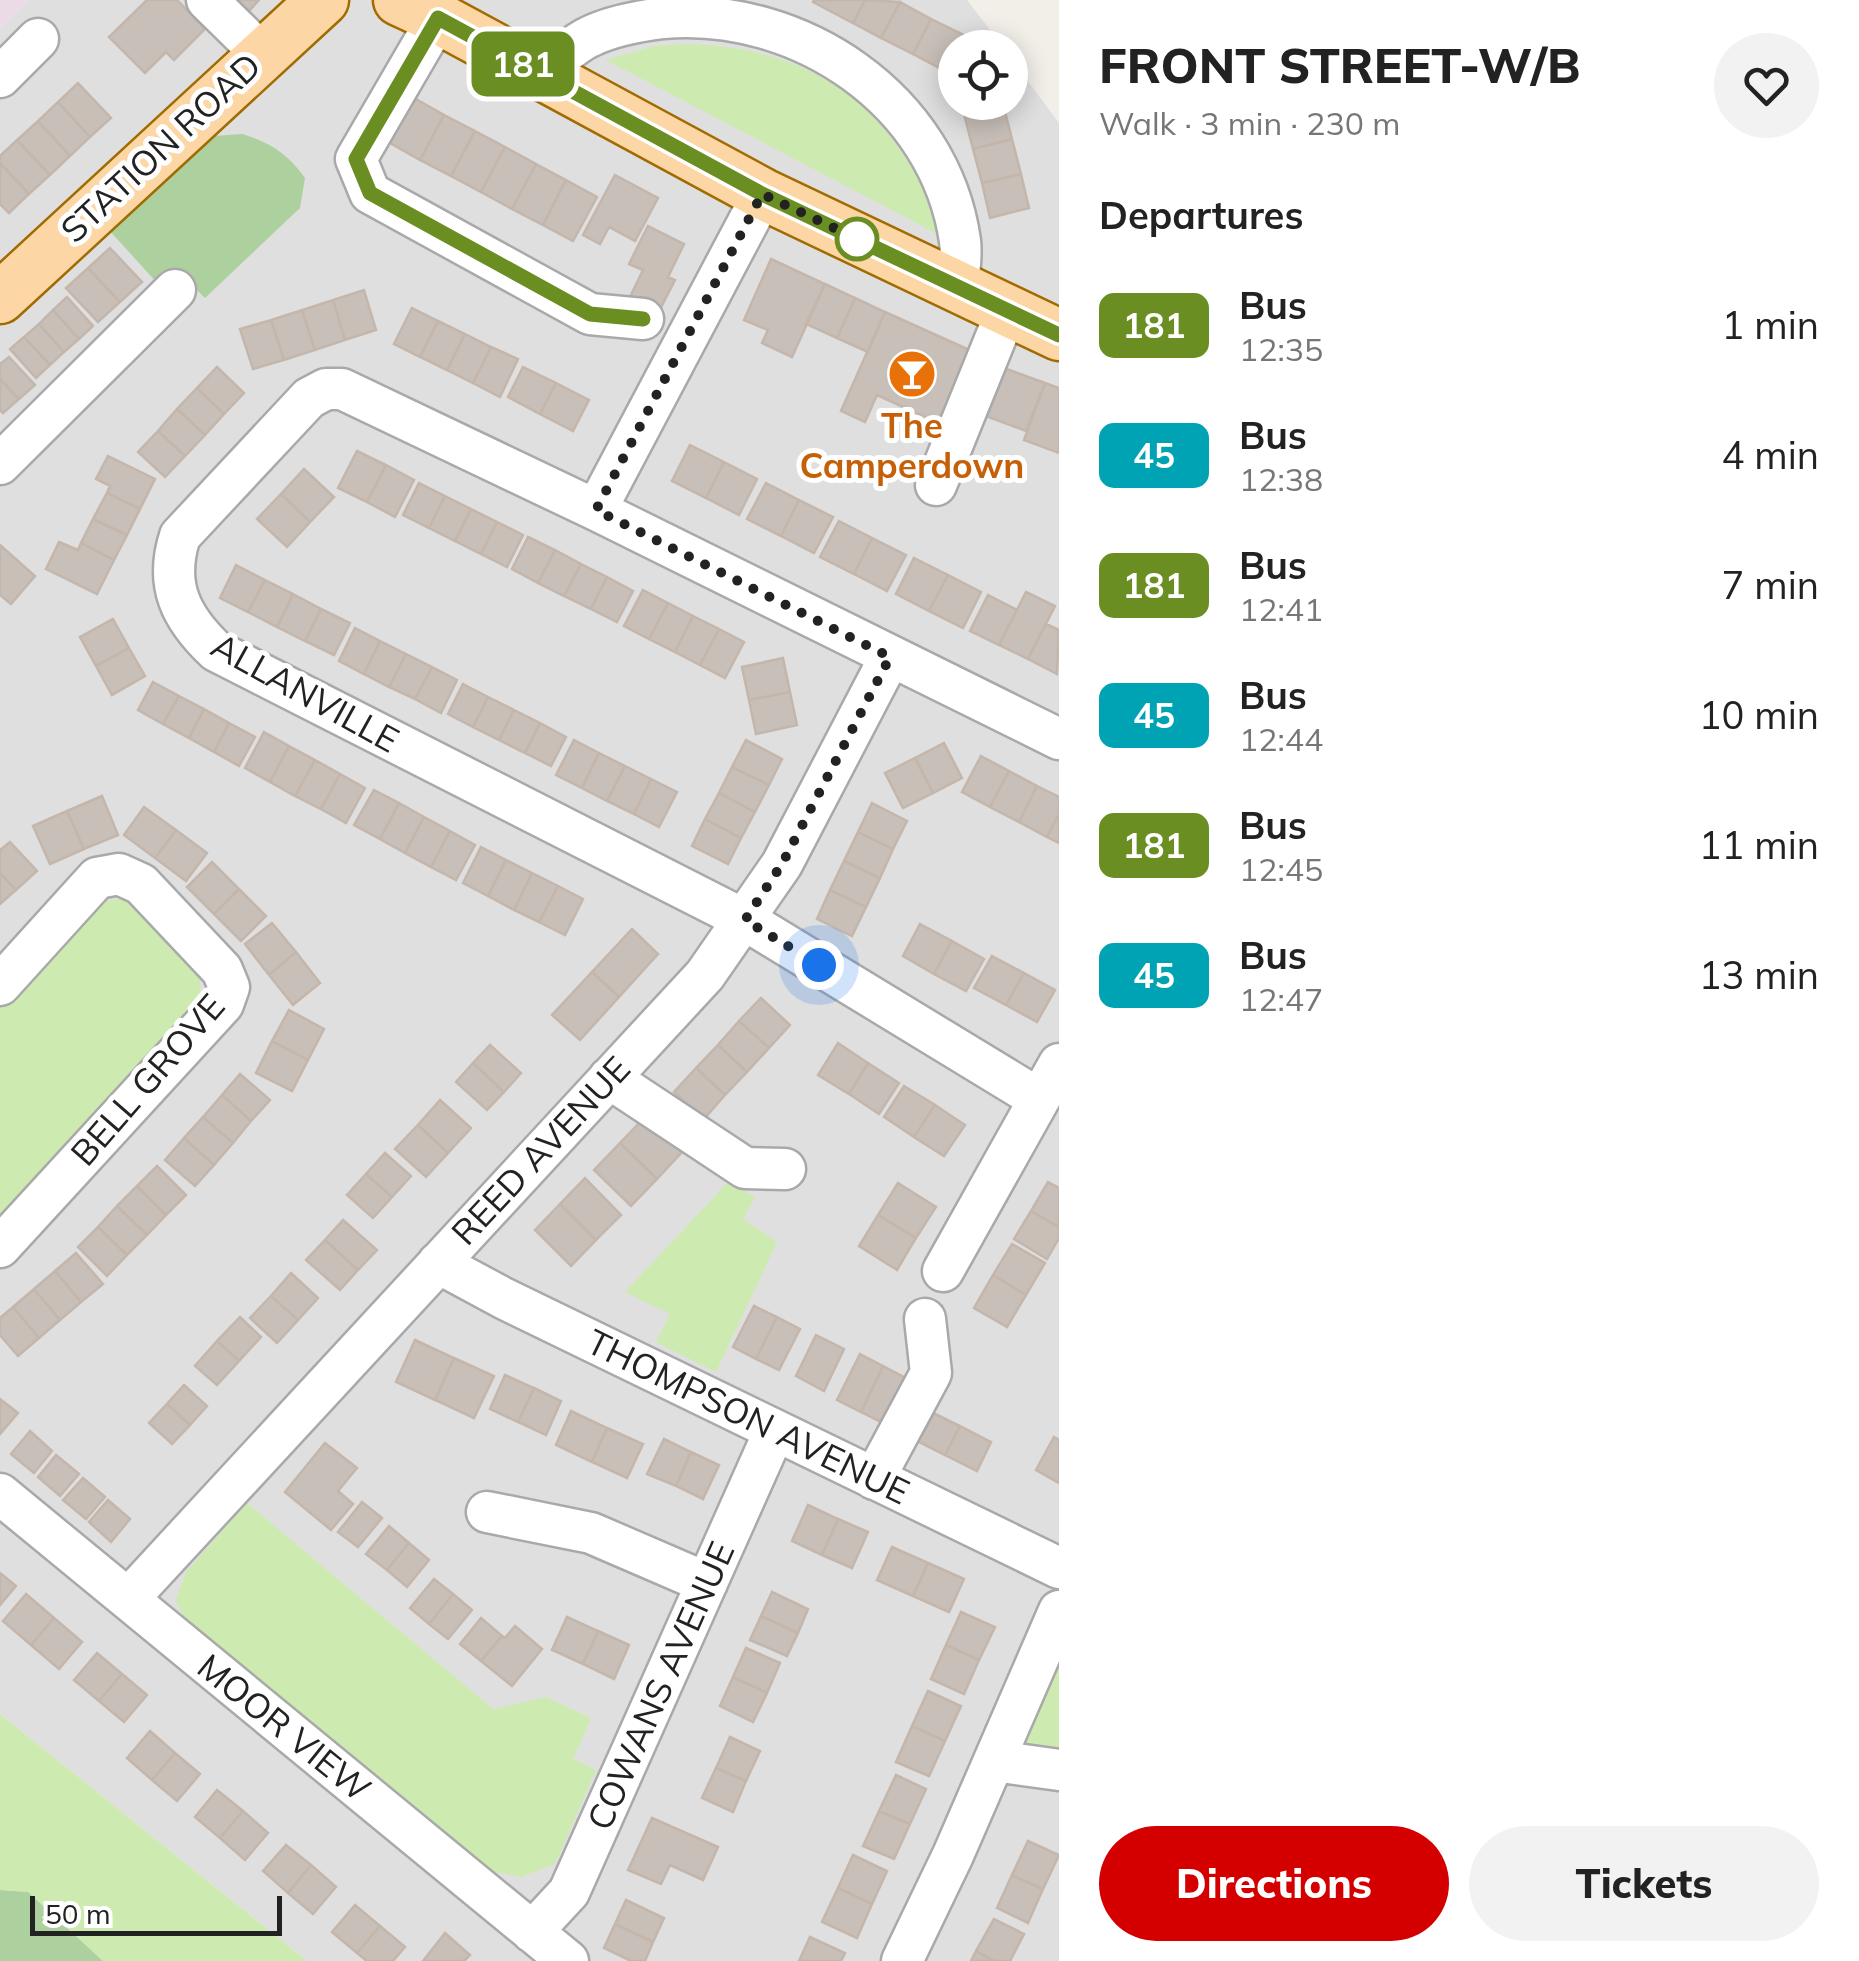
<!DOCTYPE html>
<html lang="en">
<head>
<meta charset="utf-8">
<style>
	:root { --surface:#fff; --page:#f2f2f2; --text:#222; --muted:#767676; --accent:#d40000 }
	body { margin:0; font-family:Mulish,sans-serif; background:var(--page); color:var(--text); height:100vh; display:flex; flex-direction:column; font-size:38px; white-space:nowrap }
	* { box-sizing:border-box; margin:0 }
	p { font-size:32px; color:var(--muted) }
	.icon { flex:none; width:55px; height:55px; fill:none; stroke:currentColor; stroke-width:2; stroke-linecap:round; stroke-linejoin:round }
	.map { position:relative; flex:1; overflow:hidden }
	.sheet { display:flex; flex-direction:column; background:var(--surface); width:800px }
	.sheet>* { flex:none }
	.badge { padding:0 20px; border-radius:15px; font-size:35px; line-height:65px }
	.fabs { position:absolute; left:938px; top:30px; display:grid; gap:20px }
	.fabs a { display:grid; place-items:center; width:90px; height:90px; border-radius:50%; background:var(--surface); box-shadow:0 5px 25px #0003; font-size:50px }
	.scale { position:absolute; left:30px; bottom:25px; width:252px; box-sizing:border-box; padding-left:10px; border:5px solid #222; border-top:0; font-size:28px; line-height:35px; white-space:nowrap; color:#222; -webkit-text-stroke:8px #fff; paint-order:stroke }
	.you { position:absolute; width:50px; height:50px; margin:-25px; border:8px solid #fff; border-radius:50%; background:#1a73e8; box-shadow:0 0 0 15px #1a73e833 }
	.map>.badge { position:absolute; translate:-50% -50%; box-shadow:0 0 0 5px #fff }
	h2 { padding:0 40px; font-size:38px; line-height:90px }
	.round { display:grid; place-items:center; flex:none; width:105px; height:105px; border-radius:52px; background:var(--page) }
	.head { display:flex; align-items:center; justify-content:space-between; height:170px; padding:0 40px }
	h1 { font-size:48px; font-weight:800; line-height:75px }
	.button { display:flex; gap:20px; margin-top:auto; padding:20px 40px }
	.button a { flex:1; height:115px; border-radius:60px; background:var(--accent); color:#fff; font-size:40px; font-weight:800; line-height:115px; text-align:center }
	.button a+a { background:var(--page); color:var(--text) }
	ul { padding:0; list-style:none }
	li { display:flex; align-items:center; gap:30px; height:130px; padding:0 40px }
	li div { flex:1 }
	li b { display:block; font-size:38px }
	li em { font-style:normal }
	li .badge { min-width:110px; font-weight:700; text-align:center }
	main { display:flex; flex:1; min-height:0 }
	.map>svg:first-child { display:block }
	.residential { fill:#e0dfdf }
	.industrial { fill:#ebdbe8 }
	.grass { fill:#cdebb0 }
	.forest { fill:#add19e }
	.building { fill:#c7bfb8; stroke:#c4b6ab; stroke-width:2.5 }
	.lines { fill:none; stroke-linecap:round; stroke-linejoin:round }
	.minor-casing { stroke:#a9a9a9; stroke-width:45 }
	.major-casing { stroke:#a06b00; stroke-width:55 }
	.minor { stroke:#fff; stroke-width:40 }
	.major { stroke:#fcd6a4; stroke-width:50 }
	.line-casing { stroke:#fff; stroke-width:22 }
	.line { stroke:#6b8e23; stroke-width:15 }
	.walk { stroke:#222; stroke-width:10; stroke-dasharray:0 18 }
	.stop-dot { fill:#fff; stroke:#6b8e23; stroke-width:5 }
	.labels { text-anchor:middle; stroke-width:10; stroke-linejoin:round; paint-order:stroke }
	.street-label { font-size:35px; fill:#222; stroke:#fff }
	.food-label { font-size:35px; font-weight:bold; fill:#c56008; stroke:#fff }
</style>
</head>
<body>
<main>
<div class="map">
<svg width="1059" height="1961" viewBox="0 0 1059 1961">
	<rect width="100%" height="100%" fill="#f2efe9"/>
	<path class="residential" d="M29,0h938l36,47 -48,1v54h55v-45l49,66v1838h-752l-307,-247v-1685z"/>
	<path class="industrial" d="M0,0h29l-29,29z"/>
	<path class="grass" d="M685,44c132,2 216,69 258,193l-337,-177 48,-14z
		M127,897l73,77v30l-200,213v-212l98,-103z
		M729,1181l26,17 -12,21 34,23 -61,130 -60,-30 14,-28 -45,-22z
		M247,1503l246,206 53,-12 45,21 -18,41 23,11 -41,94 -34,13 -43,-8 -291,-244 -11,-25 10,-28z
		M1059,1654v100l-39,-6z
		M0,1714l307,247h-204l-75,-69 -28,-2z"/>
	<path class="forest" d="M242,134c28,8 46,20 63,44l-5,30 -95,90 -16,-16 -30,3 -51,-56 105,-93z
		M0,1890l28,2 75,69h-103z"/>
	<path class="building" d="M147,0h30l28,29 -31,31 -8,-8 -21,21 -36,-36z
		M237,0h22l-10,11z
		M814,0h51l-12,23 -40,-21z
		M865,0l35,2 -19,36 -28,-15z
		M900,2l31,17 -18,35 -32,-16z
		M931,19l33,16 -19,36 -32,-17z
		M78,83l33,35 -21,19 -32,-35z
		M414,98l30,17 -24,45 -30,-17z
		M58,102l32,35 -20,19 -32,-35z
		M961,102h42v2l-39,10z
		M1003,104l9,35 -39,10 -9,-35z
		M444,115l31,16 -24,45 -31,-16z
		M38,121l32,35 -20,19 -33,-35z
		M475,131l30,16 -24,45 -30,-16z
		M1012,139l9,35 -39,9 -9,-34z
		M17,140l33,35 -21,19 -29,-31v-7z
		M505,147l31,17 -24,45 -31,-17z
		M0,163l29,31 -20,19 -9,-9z
		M536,164l30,16 -23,45 -31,-16z
		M1021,174l8,34 -39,10 -8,-35z
		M615,175l43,23 -23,43 -26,-14 -9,17 -17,-9z
		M566,180l31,17 -24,44 -30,-16z
		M648,226l36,18 -16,33 7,3 -17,33 -29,-14 14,-29 -14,-6z
		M110,248l32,34 -22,20 -32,-34z
		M771,259l54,25 -33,73 -30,-14 6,-13 -24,-10z
		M88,268l32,34 -22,20 -32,-34z
		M825,284l30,14 -18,40 -31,-14z
		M364,290l12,40 -31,10 -12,-40z
		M67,297l26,29 -14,13 -26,-29z
		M855,298l30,14 -17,40 -31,-14z
		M333,300l12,40 -30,10 -13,-40z
		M412,308l26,13 -18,36 -26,-13z
		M53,310l26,29 -15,13 -25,-28z
		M302,310l13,40 -31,10 -13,-40z
		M885,312l91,41 -27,60 -6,-3 -5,13 -61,-28 -12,27 -24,-11z
		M271,320l13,40 -31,9 -13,-40z
		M438,321l27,13 -18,36 -27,-13z
		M39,324l25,28 -14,13 -26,-28z
		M465,334l26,13 -18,36 -26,-13z
		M24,337l26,28 -14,13 -26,-29z
		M491,347l27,12 -18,38 -27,-14z
		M9,357l26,28 -16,14 -19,-20v-15z
		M217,367l27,26 -20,21 -27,-26z
		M523,367l33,16 -16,31 -32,-17z
		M1001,367l44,16 -19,48 -43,-16z
		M0,379l19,20 -16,14 -3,-3z
		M556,383l33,17 -16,31 -33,-17z
		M1045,383l14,5v65l-35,-13z
		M197,388l27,26 -19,21 -28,-26z
		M177,409l28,26 -20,21 -27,-25z
		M158,431l27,25 -20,21 -27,-25z
		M690,445l34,17 -18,36 -34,-17z
		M357,451l29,14 -19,37 -29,-14z
		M108,456l47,23 -15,30 -33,-16 3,-7 -14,-7z
		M724,462l33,17 -18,36 -33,-17z
		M386,465l28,15 -19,37 -28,-15z
		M304,469l30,28 -24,25 -29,-28z
		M419,483l26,13 -16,32 -26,-13z
		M766,483l33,17 -18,36 -34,-17z
		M107,493l33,16 -13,26 -34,-16z
		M281,494l29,28 -23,25 -30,-28z
		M445,496l26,13 -16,32 -26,-13z
		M799,500l34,17 -19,36 -33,-17z
		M471,509l26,13 -16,32 -26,-13z
		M93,519l34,16 -13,25 -33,-17z
		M839,521l33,17 -18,36 -34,-17z
		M497,522l26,13 -16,32 -26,-13z
		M528,537l27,13 -17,33 -26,-14z
		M872,538l34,17 -19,36 -33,-17z
		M59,542l19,8 3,-7 33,17 -17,34 -51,-25z
		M0,545l35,31 -24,28 -11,-9z
		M555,550l26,14 -17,32 -26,-13z
		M914,558l34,17 -19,36 -33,-17z
		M581,564l26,13 -16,32 -27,-13z
		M236,565l29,15 -17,32 -28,-14z
		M948,575l33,17 -18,36 -34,-17z
		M607,577l26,14 -16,31 -26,-13z
		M265,580l28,14 -16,33 -29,-15z
		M643,590l25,13 -19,36 -25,-13z
		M1026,592l29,14 -27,53 -29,-14z
		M293,594l28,15 -16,32 -28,-14z
		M988,595l29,15 -18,35 -29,-14z
		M668,603l25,13 -18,36 -26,-13z
		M321,609l29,14 -16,32 -29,-14z
		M693,616l26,13 -19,36 -25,-13z
		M113,619l16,29 -33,18 -16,-29z
		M1046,624l13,6 -2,44 -29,-15z
		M355,628l25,13 -16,33 -25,-13z
		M719,629l25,13 -19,36 -25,-13z
		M380,641l26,13 -17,33 -25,-13z
		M129,648l16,28 -33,19 -16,-29z
		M406,654l26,13 -17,32 -26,-12z
		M783,658l7,34 -41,8 -7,-33z
		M432,667l25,13 -16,33 -26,-14z
		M153,682l26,14 -16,28 -25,-14z
		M463,684l25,13 -15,30 -25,-13z
		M790,692l7,33 -41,9 -7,-34z
		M179,696l25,13 -15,29 -26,-14z
		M488,697l26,13 -15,30 -26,-13z
		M204,709l25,14 -15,29 -25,-14z
		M514,710l26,13 -15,30 -26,-13z
		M229,723l26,14 -16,29 -25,-14z
		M540,723l26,14 -15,29 -26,-13z
		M264,732l25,14 -19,36 -25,-14z
		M574,740l25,13 -17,35 -26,-13z
		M746,740l36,19 -13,26 -37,-18z
		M944,743l18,35 -29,15 -18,-35z
		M289,746l26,14 -20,36 -25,-14z
		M599,753l26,13 -18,35 -25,-13z
		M981,756l28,15 -19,36 -28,-15z
		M915,758l18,35 -30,15 -18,-35z
		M315,760l25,14 -19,35 -26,-13z
		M625,766l26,13 -17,35 -27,-13z
		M732,767l37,18 -14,27 -36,-19z
		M1009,771l28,15 -18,36 -29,-15z
		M340,774l25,14 -19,35 -25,-14z
		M651,779l26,13 -18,35 -25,-13z
		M1037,786l22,11v17l-12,23 -28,-15z
		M374,790l25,13 -19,36 -26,-14z
		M719,793l36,19 -14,26 -36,-19z
		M102,796l16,39 -34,14 -17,-38z
		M399,803l25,14 -19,36 -25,-14z
		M872,803l35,18 -14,28 -35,-17z
		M144,807l32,23 -21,28 -31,-23z
		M67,811l17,38 -34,15 -17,-38z
		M1059,814v29l-12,-6z
		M424,817l26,14 -19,36 -26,-14z
		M705,819l36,19 -13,26 -36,-18z
		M176,830l31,23 -21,28 -31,-23z
		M450,831l25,14 -19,35 -25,-13z
		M858,832l35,17 -13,29 -36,-17z
		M10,842l27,29 -21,19 -16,-17v-23z
		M481,847l25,13 -18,36 -25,-13z
		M506,860l26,13 -18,37 -26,-14z
		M844,861l36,17 -14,29 -36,-17z
		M212,862l27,27 -25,25 -27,-27z
		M0,873l16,17 -16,14z
		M532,873l26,13 -19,36 -25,-12z
		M558,886l25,13 -18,36 -26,-13z
		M239,889l27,27 -25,25 -27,-27z
		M830,890l36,17 -14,29 -35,-17z
		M272,923l24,29 -27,23 -24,-31z
		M920,924l32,17 -18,33 -31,-18z
		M632,929l26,25 -39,43 -27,-25z
		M952,941l32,18 -18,32 -32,-17z
		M296,952l24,31 -27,22 -24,-30z
		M992,956l32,17 -18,32 -32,-17z
		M592,972l27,25 -39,43 -28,-25z
		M1024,973l31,17 -18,32 -31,-17z
		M761,998l29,27 -21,23 -30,-27z
		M289,1010l35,19 -16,31 -36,-19z
		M739,1021l30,27 -22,24 -29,-27z
		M272,1041l36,19 -16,31 -36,-18z
		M838,1043l30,20 -19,31 -31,-19z
		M490,1045l31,28 -17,19 -31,-29z
		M718,1045l29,27 -22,23 -29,-27z
		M473,1063l31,29 -17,18 -31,-28z
		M868,1063l31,20 -20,31 -30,-20z
		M696,1068l29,27 -21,24 -30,-27z
		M240,1074l30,26 -19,21 -29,-26z
		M904,1086l31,19 -21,32 -30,-20z
		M222,1095l29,26 -18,22 -30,-26z
		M440,1100l31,28 -23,25 -30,-28z
		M935,1105l30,20 -21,31 -30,-19z
		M646,1116l37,35 -26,28 -37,-36z
		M203,1117l30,26 -19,22 -30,-27z
		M418,1125l30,28 -22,24 -31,-28z
		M184,1138l30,27 -19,21 -30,-26z
		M620,1143l37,36 -26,27 -37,-36z
		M385,1153l26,23 -19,21 -26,-23z
		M157,1166l29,29 -20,20 -29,-29z
		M366,1174l26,23 -19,21 -26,-23z
		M585,1178l36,37 -25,25 -36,-36z
		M1048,1182l11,6v39l-28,-16z
		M898,1183l38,24 -20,31 -38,-23z
		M137,1186l29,29 -19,20 -30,-29z
		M560,1204l36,36 -25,26 -36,-36z
		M117,1206l30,29 -20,20 -29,-28z
		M1031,1211l28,16v11l-12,21 -33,-20z
		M878,1215l38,23 -19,32 -38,-24z
		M343,1220l34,30 -19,20 -33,-30z
		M98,1227l29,28 -20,21 -29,-29z
		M325,1240l33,30 -18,20 -34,-30z
		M1012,1244l33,19 -19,32 -33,-20z
		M76,1253l27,31 -22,18 -26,-31z
		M55,1271l26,31 -21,18 -26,-31z
		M291,1273l27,25 -20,22 -27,-24z
		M993,1275l33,20 -19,32 -33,-19z
		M34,1289l26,31 -21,18 -26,-31z
		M271,1296l27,24 -21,23 -27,-25z
		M754,1306l23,11 -21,42 -23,-12z
		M13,1307l26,31 -21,18 -18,-21v-17z
		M240,1317l21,20 -22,24 -22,-20z
		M777,1317l23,12 -21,41 -23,-11z
		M816,1335l28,14 -20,42 -28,-15z
		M415,1340l39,18 -19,42 -39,-18z
		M217,1341l22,20 -22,24 -22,-19z
		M860,1354l23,12 -22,46 -24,-12z
		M454,1358l40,18 -20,42 -39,-18z
		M883,1366l23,12 -23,45 -22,-11z
		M505,1375l29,13 -16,34 -28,-13z
		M184,1385l23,21 -17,19 -23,-21z
		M534,1388l27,13 -15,34 -28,-13z
		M0,1399l18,14 -18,21z
		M167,1404l23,21 -18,19 -23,-21z
		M571,1411l36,17 -15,34 -36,-17z
		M929,1411l31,15 -15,29 -30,-15z
		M960,1426l31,16 -14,29 -32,-16z
		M607,1428l36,16 -16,34 -35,-16z
		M30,1431l22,20 -18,22 -23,-19z
		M1054,1437l5,3v43l-23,-13z
		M664,1439l27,13 -15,34 -29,-12z
		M325,1443l32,25 -19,23 15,13 -22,26 -46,-38z
		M691,1452l28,13 -16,34 -27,-13z
		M56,1455l23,19 -19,22 -22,-19z
		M83,1478l22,19 -19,22 -23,-19z
		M108,1500l22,19 -19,23 -22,-20z
		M362,1502l20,16 -24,29 -20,-15z
		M808,1505l30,14 -16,36 -30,-14z
		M838,1519l30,13 -16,36 -30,-13z
		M389,1526l20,17 -22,27 -21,-16z
		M409,1543l20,17 -22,27 -20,-17z
		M892,1547l36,16 -15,33 -36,-16z
		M928,1563l36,16 -15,33 -36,-16z
		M0,1573l16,13 -16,19z
		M434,1579l19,15 -24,30 -19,-16z
		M772,1592l36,17 -10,24 -37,-17z
		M26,1594l28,24 -23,27 -28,-24z
		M453,1594l19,16 -24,29 -19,-15z
		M961,1612l34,15 -16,33 -33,-15z
		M761,1616l37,17 -11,23 -37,-16z
		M567,1617l31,14 -15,33 -31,-14z
		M54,1618l28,24 -23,27 -28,-24z
		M481,1618l21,18 -21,25 -21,-17z
		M515,1626l27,23 -30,37 -31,-25 21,-25 3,2z
		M598,1631l31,14 -15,34 -31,-15z
		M946,1645l33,15 -15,34 -33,-15z
		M746,1648l34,15 -13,30 -34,-16z
		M97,1653l25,21 -23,27 -25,-21z
		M122,1674l25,21 -23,27 -25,-21z
		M733,1677l34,16 -14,29 -33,-16z
		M928,1691l33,15 -16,35 -33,-15z
		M912,1726l33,15 -16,35 -33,-14z
		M150,1731l25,22 -23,27 -25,-22z
		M730,1737l30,14 -14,30 -30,-13z
		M175,1753l25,21 -23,27 -25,-21z
		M716,1768l30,13 -13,31 -31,-14z
		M896,1775l30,14 -16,35 -31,-13z
		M217,1790l26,21 -23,27 -25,-21z
		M243,1811l25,22 -23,27 -25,-22z
		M879,1811l31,13 -16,35 -31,-13z
		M652,1818l66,29 -15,33 -33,-15 -9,19 -33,-14z
		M1028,1841l31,14 -16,34 -31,-14z
		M286,1845l25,20 -23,28 -25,-22z
		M853,1855l34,16 -15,33 -34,-16z
		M311,1865l25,22 -23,27 -25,-21z
		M1012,1875l31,14 -15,34 -31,-15z
		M838,1888l34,16 -15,34 -35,-16z
		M626,1900l38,18 -11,24 -38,-18z
		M355,1905l25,21 -23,27 -25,-21z
		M994,1919l30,15 -14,27h-16l-18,-10z
		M615,1924l38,18 -8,19h-14l-27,-13z
		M380,1926l25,21 -12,14h-26l-10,-8z
		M445,1933l25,22 -6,6h-41z
		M810,1937l35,16 -4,8h-42z
		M976,1951l18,10h-23z"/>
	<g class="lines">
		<g class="minor-casing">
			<path id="minor" d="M207,0l55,54
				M438,18l-82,141 14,34 220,121 53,5
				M540,73c15,-11 32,-28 49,-36 22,-11 50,-16 74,-19 136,-12 277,82 297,223 2,14 -1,31 -2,45
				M0,77l38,-38
				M0,464l175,-174
				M936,485l71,-175
				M596,510l167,-316
				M0,985l97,-107 22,-4 22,10 81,86 7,17 -6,17 -223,243
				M609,1078l136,90 40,1
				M1039,1099l-294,-179 -529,-269c-35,-33 -52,-66 -36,-115l129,-138 17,-9h16l254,121 463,229
				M438,1263l65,35 556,270
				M943,1271l116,-207
				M874,1479l57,-106 -6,-54
				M0,1494l568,467
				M487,1512l104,21 116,50
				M128,1599l577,-624 77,-111 108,-207
				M994,1761l65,9
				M532,1932l37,-40 206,-462
				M902,1961l51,-106 106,-244"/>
		</g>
		<g class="major-casing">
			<path id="major" d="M399,0l39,18 325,176 296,141
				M0,298l323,-298"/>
		</g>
		<use href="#minor" class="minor"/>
		<use href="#major" class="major"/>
	</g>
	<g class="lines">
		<g class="line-casing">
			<path id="line" d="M643,319l-53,-5 -220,-121 -14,-34 82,-141 324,176 297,141"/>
		</g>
		<use href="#line" class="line"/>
		<path class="walk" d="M819,965l-74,-45 37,-56 108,-207 -294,-147 166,-316 98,46 -3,-1"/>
	</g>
	<defs>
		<g id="bar-disc" transform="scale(2.5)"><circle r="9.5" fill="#e8710a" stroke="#fff"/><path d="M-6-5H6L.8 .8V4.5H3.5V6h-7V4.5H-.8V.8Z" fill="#fff"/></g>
	</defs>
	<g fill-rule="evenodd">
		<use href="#bar-disc" x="912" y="374"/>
	</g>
	<circle class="stop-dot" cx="857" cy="239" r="20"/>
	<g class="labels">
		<g class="street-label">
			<text transform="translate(161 148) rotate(-43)" y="12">STATION ROAD</text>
			<text transform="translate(305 693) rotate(29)" y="12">ALLANVILLE</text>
			<text transform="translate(148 1080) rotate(-49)" y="12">BELL GROVE</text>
			<text transform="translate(541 1151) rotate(-47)" y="12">REED AVENUE</text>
			<text transform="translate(748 1417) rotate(26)" y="12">THOMPSON AVENUE</text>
			<text transform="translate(661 1686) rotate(-66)" y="12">COWANS AVENUE</text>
			<text transform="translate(284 1728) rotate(39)" y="12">MOOR VIEW</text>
		</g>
		<g class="food-label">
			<text x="912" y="438">The<tspan x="912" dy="40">Camperdown</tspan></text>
		</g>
	</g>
</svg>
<div class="fabs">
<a><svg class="icon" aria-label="locate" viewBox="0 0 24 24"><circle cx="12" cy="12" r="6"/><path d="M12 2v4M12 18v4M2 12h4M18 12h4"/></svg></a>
</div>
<div class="scale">50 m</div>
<div class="you" style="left:819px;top:965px"></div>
<b class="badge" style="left:523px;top:64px;background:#6b8e23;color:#fff">181</b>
</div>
<section class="sheet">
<div class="head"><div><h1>FRONT STREET-W/B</h1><p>Walk · 3 min · 230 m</p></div><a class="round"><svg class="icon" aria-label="heart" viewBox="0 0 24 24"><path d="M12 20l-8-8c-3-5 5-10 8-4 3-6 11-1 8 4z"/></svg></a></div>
<h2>Departures</h2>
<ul>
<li><span class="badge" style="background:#6b8e23;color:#fff">181</span><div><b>Bus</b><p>12:35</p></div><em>1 min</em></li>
<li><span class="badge" style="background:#00a3b4;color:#fff">45</span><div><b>Bus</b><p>12:38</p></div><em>4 min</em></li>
<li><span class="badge" style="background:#6b8e23;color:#fff">181</span><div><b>Bus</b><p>12:41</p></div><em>7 min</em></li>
<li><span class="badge" style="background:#00a3b4;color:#fff">45</span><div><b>Bus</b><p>12:44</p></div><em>10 min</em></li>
<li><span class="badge" style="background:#6b8e23;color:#fff">181</span><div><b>Bus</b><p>12:45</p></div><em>11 min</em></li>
<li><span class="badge" style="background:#00a3b4;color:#fff">45</span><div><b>Bus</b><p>12:47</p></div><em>13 min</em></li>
</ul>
<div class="button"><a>Directions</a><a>Tickets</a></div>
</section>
</main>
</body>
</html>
